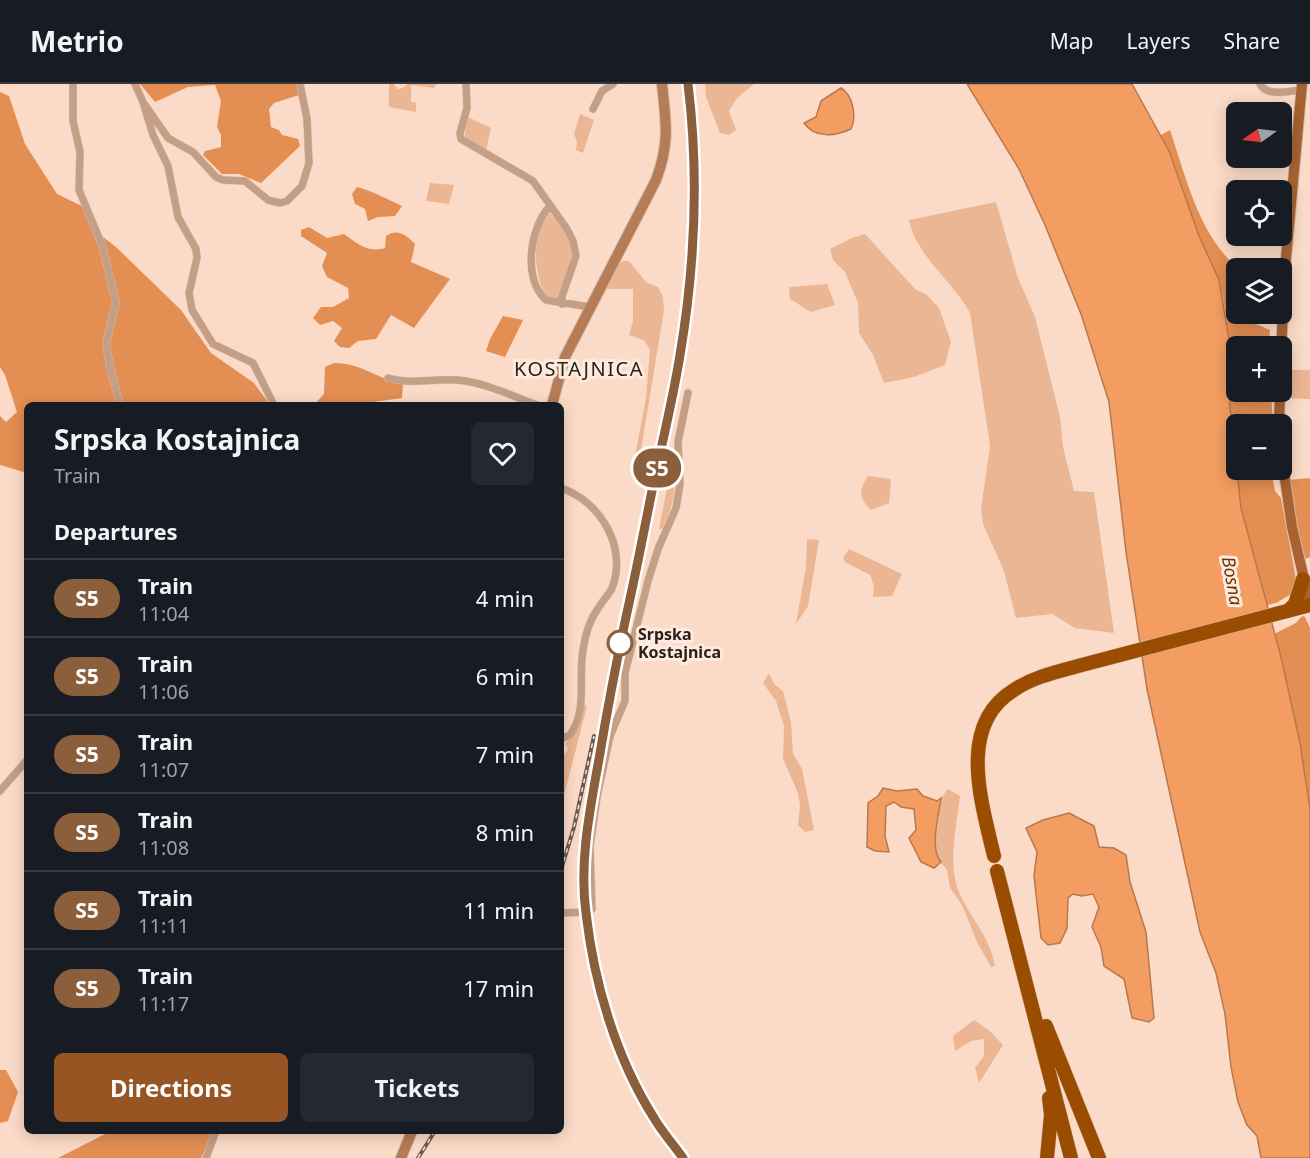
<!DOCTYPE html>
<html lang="en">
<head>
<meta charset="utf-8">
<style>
	:root { --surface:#171b24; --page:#242831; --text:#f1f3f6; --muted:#9ea1a6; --line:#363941; --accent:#985524 }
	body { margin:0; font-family:"Noto Sans",sans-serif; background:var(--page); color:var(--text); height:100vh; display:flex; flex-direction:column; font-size:22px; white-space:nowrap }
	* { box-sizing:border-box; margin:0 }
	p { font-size:20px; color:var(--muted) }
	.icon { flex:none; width:33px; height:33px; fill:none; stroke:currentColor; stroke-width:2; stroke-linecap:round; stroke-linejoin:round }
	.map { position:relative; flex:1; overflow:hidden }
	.side { position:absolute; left:24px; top:318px; width:540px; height:732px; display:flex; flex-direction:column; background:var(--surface); border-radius:9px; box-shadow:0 3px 15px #0003 }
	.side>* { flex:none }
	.badge { padding:0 12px; border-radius:20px; font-size:21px; line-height:39px }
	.needle { width:39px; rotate:256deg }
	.controls { position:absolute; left:1226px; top:18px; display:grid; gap:12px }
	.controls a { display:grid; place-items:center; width:66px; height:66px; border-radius:9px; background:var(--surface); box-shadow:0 3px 15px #0003; font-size:30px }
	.map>.badge { position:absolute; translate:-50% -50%; box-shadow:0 0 0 3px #fff }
	h2 { padding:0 30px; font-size:22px; line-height:54px }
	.round { display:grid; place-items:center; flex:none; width:63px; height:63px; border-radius:9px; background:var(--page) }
	.headline { display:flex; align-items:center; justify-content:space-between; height:102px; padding:0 30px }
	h1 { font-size:28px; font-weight:700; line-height:45px }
	.cta { display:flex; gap:12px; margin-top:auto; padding:12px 30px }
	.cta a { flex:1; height:69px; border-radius:9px; background:var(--accent); color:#fff; font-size:24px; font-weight:700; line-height:69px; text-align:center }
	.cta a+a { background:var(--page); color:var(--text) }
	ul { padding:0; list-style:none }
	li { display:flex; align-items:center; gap:18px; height:78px; padding:0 30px; border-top:2px solid var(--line) }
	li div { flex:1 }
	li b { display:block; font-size:22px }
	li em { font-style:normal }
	li .badge { min-width:66px; font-weight:700; text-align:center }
	header { display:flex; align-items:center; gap:36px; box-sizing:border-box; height:84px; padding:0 30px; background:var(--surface); border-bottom:2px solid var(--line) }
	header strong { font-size:28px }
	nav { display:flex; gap:33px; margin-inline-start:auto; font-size:21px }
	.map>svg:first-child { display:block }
	.green { fill:#ebb693 }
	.forest { fill:#e38e53 }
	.water { fill:#f49d62; stroke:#b8784c; stroke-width:1.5 }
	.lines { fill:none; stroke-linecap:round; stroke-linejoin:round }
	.street-casing { stroke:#d6baa8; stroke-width:8 }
	.secondary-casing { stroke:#d6baa8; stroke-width:12 }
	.primary-casing { stroke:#d6baa8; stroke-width:12 }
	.highway-casing { stroke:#d6baa8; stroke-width:15 }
	.street { stroke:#c59e86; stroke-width:7 }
	.secondary { stroke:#b47c57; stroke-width:10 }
	.primary { stroke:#a76332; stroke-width:10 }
	.highway { stroke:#9a4c00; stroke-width:14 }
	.rail-casing { stroke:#6d5b50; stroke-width:4 }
	.rail { stroke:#feebdf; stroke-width:1.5; stroke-dasharray:4.5; stroke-linecap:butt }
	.line-casing { stroke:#fff; stroke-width:14 }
	.line { stroke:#8b5e3c; stroke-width:9 }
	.stop-dot { fill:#fff; stroke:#8b5e3c; stroke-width:3 }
	.labels { text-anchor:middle; stroke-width:6; stroke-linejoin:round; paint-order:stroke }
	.stop-label { font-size:16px; font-weight:bold; fill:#2c2119; stroke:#feebdf; text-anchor:start }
	.water-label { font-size:18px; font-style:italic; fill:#693303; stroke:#feebdf }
	.quarter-label { font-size:20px; letter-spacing:1.5px; fill:#2c2119; stroke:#feebdf }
</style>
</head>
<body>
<header>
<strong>Metrio</strong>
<nav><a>Map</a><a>Layers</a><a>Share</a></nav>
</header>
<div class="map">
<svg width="1310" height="1074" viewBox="0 0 1310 1074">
	<rect width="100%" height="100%" fill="#fbdbc7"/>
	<path class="green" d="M389,0h5l4,5 5,-1 4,-4h30l-3,4 -23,-3v17l5,1v9l-27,-5z
		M705,0h49l-17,14 -8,13 7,19 -7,5 -9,-2 -14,-36z
		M580,30l14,6 -11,33 -7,-3 1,-9 -3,-7z
		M468,33l23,11 -5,23 -21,-12v-10z
		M430,99l24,2 -5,19 -23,-3z
		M996,118l22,76 17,39 25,100 3,30 11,44 20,1 20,141 -39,-5 -23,-14 -36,4 -12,-47 -21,-47 -2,-14 9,-64 -20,-133c-17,-32 -54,-57 -61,-93z
		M550,129c6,7 13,14 18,23 11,21 -5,44 -9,65l-14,-5c-11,-27 -15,-59 5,-83z
		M865,150l51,56 10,4 13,14 12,34 -6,23 -31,12 -30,6 -11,-28 -14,-22 -1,-30 -13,-31 -12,-12 -3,-11 22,-11z
		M623,177h6l17,21 12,5 5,10 1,13 -26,158 -5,-1 13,-69 4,-48 -6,-10 -15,-5 4,-14v-32h-27l12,-24z
		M827,200l8,21 -24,7 -21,-13 -1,-12z
		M1285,286h25v29l-26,-1z
		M670,389h3c4,22 -2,36 -11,56h-3z
		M868,392l23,3 -2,24 -18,7c-13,-13 -12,-19 -3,-34z
		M807,455l12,1 -11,66 -12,18 10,-57z
		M849,465l53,25 -10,22 -19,1 1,-11 -4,-11 -25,-13 -2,-4z
		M769,589l5,11 9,7 8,31 2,32 9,15 12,61 -9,2 -7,-7 2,-20 -2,-12 -15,-34 1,-33 -8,-25 -13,-18z
		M584,621l3,1 -26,101v-47l7,-11 -3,-5 12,-13z
		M948,705l12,7c-3,30 -13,68 -1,96 12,28 30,42 36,74l-4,1 -14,-25 -15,-37 -12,-17 -3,-18 -11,-13v-22l5,-37z
		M974,936l17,12 12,13 -24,38 -4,-15 9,-12v-17l-13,2 -16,10 -2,-15z"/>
	<path class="forest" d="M140,0h157l2,11 -25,8 -5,6 2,18 8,3 3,5 16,4 2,7 -39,37 -22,-9h-17l-19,-19 2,-4 16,-4v-12l-4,-8 4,-26 -6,-16 -27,2 -33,15z
		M0,8l9,4 16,48 32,50 31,15 6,21 22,17 65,63 30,43 43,30 16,22h-243v68l-27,-8v-49l6,6 11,-10 -12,-37 -5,-8z
		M1170,46c15,45 27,96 60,131l10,-2 14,9h-18v46h14l6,10 14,6 -1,16h-33v46h35l2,32h-37v46h35l4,21 6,7 17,92 -22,13 -9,2 -26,-97 -6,-37 -5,-63 -1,-68 -6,-43 -4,-18 -20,-43 -30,-85 -8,-16z
		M357,103c16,4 30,12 45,19l-7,10 -17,1 -10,4 -3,-12 -10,-5 -3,-10z
		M309,143l18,11 17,-4c14,10 24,19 41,14l1,-12c12,-8 20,-1 29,8l-4,18 39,17 -36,49 -23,-13 -15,24 -18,2 -9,7 -9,-1 -6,-6 8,-13 -9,-7 -13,4 -7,-7 8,-11h12l16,-9 -1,-10 -21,-11 -5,-11 5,-13 -26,-17v-6z
		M503,232l20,4 -18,37 -19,-6 4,-12z
		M334,279c27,0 44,16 69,21l-1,14 -50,7h-38l10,-11 1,-27z
		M1310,394v79l-7,3 -14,-80z
		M1302,532l3,1 5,11v181l-10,-66 -26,-109 22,-11z
		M0,986h6l12,22 -10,29 -8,2z
		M111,1047h102l-12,27h-143z"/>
	<path class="water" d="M967,0h165l37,67 30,85 20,44 10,60 1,68 11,100 40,149 19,86 10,66v349h-49l-4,-22 -10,-11 -9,-23 -7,-35 -6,-53 -9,-41 -16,-41 -53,-243 -21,-137 -17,-150 -28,-88 -36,-89 -26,-56z
		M841,4c12,7 16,29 10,41 -15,7 -36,10 -47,-6l12,-6 5,-16z
		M883,704l14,3 20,-2 6,7 14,5 4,-3c-2,17 -12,50 0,64l-7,6 -13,-6 -12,-24 7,-8 -2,-21 -13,-2 -7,-5 -8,4 -1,30 4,16 -14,-1 -8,-4 1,-44 10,-7z
		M1069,729l25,13 5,21 15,1 12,7 4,27 16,50 8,86 -5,4 -17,-4 -8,-39 -20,-13 -3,-19 -9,-20 7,-20 -6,-13 -11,2 -9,-2 -5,4 -1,30 -7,15 -12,2 -7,-7 -7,-62 3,-24 -11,-24 17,-8z"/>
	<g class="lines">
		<g class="street-casing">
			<path id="street" d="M73,0v37l7,31 -1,38 23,55 14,57 -10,42 4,23 10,38
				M135,0l8,18 25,36 25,14 23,25 7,3 22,1 23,19 12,3 7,-2 15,-15 7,-23 -2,-44 -7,-35
				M466,0l1,24 -7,25 1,6 72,42 34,48 6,12 3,15 -14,40v8
				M1260,0c7,13 28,7 41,6
				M143,18l10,33 15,31 10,51 18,32 1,9 -8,35 3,17 21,34 40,19 21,42
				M593,25l9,-18 11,-7
				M550,122c-20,21 -28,73 -4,94l44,7
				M388,294c23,7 46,0 69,2 27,2 55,16 80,25
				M561,404c39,13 67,59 51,100 -3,7 -9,12 -13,19 -9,12 -14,28 -16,43 -5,27 5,60 -13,85l-9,4
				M0,707l27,-31
				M561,829l28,-1 3,-3 -2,-63 7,-49 13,-61 15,-35v-28l23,-92 10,-32 18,-41 4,-24 -2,-42 10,-49
				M206,1074l10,-27"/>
		</g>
		<g class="secondary-casing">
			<path id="secondary" d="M552,321l13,-48 91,-177c14,-37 10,-58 6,-96
				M401,1074l11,-27"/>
		</g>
		<g class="primary-casing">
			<path id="primary" d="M1281,269l4,-84 17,-185
				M1279,340l1,-32
				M1281,368l11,75 18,78"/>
		</g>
		<g class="highway-casing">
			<path id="highway" d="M1288,527l7,-7 8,-25
				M994,772c-12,-52 -38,-131 20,-166 19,-13 42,-18 64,-24l232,-61
				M997,787l74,287
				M1046,942l53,132
				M1047,1074l4,-43 -2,-17"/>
		</g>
		<use href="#street" class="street"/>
		<use href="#secondary" class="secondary"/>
		<use href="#primary" class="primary"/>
		<use href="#highway" class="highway"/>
		<g class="rail-casing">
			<path id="rail" d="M561,786l13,-43 20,-91
				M418,1074l17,-27
				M683,1074c-10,-13 -21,-26 -29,-40 -38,-60 -60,-134 -68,-205 -6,-51 4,-104 13,-154 8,-50 17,-99 29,-148 10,-43 17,-87 26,-130 29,-133 51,-261 34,-397"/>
		</g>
		<use href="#rail" class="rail"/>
	</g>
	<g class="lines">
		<g class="line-casing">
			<path id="line" d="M683,1074c-9,-13 -21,-26 -29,-40 -38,-60 -60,-135 -68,-205 -7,-51 4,-104 13,-154 8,-48 17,-95 27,-142 10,-44 18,-87 27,-131 9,-43 20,-87 27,-131 15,-89 19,-181 8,-271"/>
		</g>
		<use href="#line" class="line"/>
	</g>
	<circle class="stop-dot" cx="620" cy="559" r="12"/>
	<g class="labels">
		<g class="stop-label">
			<text x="638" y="556">Srpska<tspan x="638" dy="18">Kostajnica</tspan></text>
		</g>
		<g class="water-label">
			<text transform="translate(1232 497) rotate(80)" y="6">Bosna</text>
		</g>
		<g class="quarter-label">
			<text x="579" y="292">KOSTAJNICA</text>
		</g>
	</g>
</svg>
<div class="controls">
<a><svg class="needle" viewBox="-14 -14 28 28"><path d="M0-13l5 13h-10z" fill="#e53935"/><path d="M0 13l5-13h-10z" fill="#9ea1a6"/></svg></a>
<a><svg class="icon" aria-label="locate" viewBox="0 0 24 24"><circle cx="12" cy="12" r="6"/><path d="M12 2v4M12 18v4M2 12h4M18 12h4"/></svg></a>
<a><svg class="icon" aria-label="layers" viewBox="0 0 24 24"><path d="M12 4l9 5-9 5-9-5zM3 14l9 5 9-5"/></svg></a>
<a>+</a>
<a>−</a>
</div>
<b class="badge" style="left:657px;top:384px;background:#8b5e3c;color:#fff">S5</b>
<section class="side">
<div class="headline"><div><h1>Srpska Kostajnica</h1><p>Train</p></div><a class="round"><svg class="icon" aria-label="heart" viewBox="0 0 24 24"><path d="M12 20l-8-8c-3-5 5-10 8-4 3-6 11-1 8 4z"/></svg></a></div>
<h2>Departures</h2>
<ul>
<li><span class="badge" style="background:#8b5e3c;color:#fff">S5</span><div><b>Train</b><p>11:04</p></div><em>4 min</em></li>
<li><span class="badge" style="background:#8b5e3c;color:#fff">S5</span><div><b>Train</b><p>11:06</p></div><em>6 min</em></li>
<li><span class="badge" style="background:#8b5e3c;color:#fff">S5</span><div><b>Train</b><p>11:07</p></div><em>7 min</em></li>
<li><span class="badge" style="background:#8b5e3c;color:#fff">S5</span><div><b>Train</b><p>11:08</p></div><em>8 min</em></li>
<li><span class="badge" style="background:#8b5e3c;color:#fff">S5</span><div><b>Train</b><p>11:11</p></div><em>11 min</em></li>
<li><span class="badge" style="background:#8b5e3c;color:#fff">S5</span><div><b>Train</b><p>11:17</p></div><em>17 min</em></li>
</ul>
<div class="cta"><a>Directions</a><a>Tickets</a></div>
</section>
</div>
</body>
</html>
